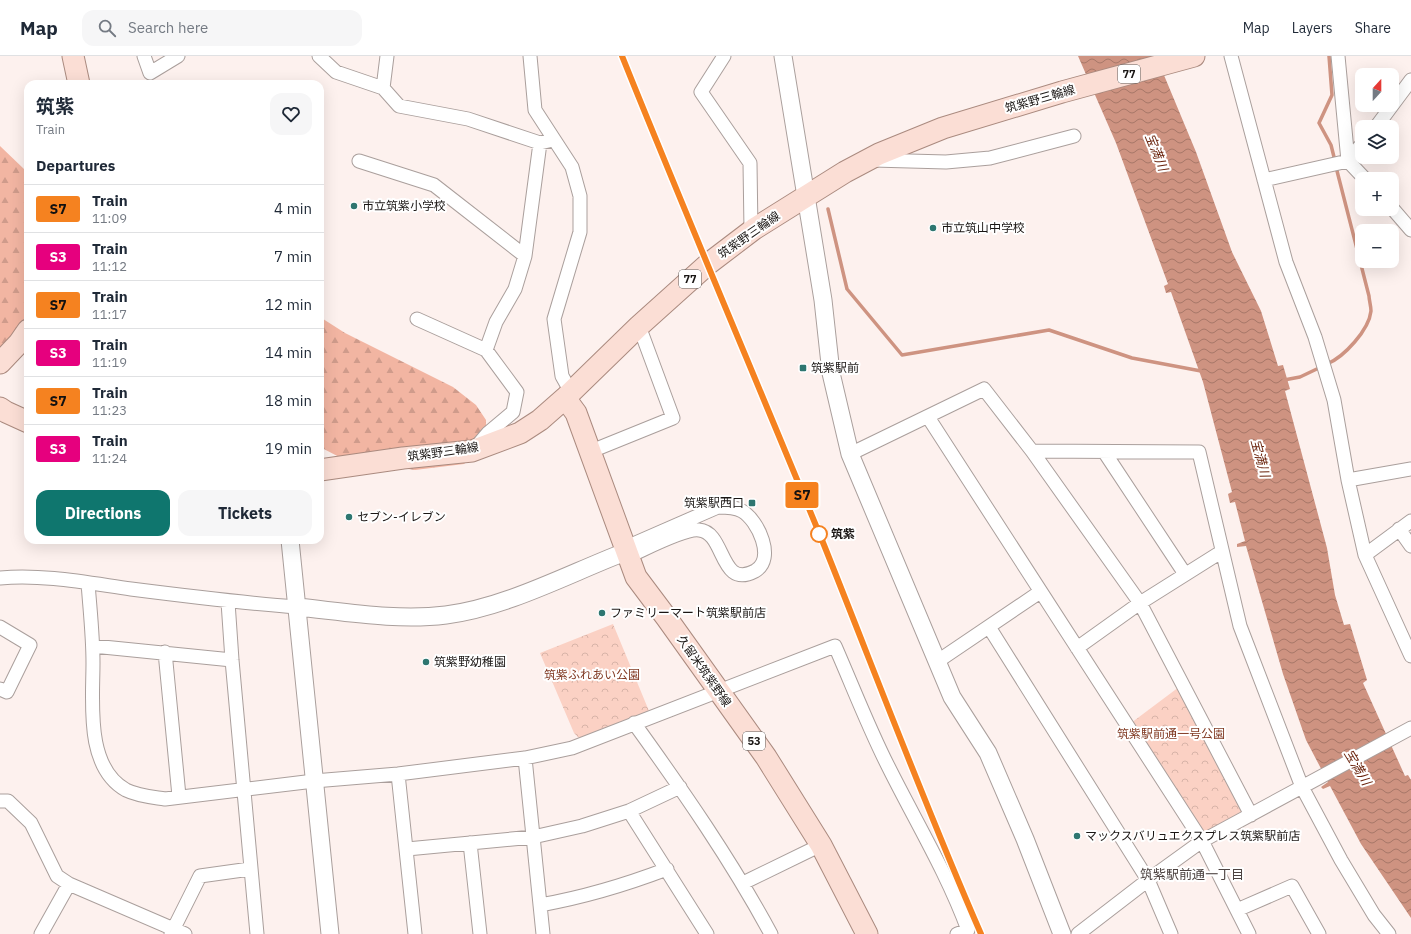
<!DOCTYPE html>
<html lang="en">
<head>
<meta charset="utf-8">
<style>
	:root { --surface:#fff; --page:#f6f6f7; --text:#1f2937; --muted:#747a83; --line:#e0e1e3; --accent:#0f766e }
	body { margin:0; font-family:"IBM Plex Sans","Noto Sans JP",sans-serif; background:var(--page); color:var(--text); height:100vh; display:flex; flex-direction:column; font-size:15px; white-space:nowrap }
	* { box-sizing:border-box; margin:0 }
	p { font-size:13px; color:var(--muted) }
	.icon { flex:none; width:22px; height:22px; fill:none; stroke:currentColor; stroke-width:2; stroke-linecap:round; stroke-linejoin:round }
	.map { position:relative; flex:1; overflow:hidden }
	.panel { position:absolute; left:24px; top:24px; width:300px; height:464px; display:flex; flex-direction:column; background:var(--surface); border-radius:12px; box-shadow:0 4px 16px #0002 }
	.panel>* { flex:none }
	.badge { padding:0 8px; border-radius:3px; font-size:14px; line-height:26px }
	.needle { width:26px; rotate:21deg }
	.buttons { position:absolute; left:1355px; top:12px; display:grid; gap:8px }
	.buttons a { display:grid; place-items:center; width:44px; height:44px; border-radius:8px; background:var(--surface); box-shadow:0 4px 16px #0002; font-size:20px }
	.map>.badge { position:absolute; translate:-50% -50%; box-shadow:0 0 0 2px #fff }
	h2 { padding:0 12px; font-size:15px; line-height:36px }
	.round { display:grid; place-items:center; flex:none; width:42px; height:42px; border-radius:12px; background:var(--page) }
	.overview { display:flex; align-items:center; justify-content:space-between; height:68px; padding:0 12px }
	h1 { font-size:19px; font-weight:700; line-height:30px }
	.action { display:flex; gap:8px; margin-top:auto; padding:8px 12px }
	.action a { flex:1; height:46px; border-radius:12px; background:var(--accent); color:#fff; font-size:16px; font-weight:700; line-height:46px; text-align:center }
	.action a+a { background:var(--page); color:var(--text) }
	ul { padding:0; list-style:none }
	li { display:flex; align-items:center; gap:12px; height:48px; padding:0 12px; border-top:1px solid var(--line) }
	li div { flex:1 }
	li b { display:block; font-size:15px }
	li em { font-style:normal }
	li .badge { min-width:44px; font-weight:700; text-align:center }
	header { display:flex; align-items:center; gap:24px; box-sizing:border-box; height:56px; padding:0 20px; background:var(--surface); border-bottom:1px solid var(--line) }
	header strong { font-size:19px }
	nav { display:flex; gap:22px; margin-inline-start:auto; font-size:14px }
	.search { width:280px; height:36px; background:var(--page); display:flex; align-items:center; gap:10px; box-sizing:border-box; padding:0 14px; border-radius:12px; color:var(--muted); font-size:15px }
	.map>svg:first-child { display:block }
	.forest { fill:url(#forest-firs) }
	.park { fill:url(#park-crowns) }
	.water { fill:url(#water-waves) }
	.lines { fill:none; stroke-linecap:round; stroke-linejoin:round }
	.stream { stroke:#ce9381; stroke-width:3.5 }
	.minor-casing { stroke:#aa9f9c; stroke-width:15 }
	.tertiary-casing { stroke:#aa9f9c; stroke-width:19 }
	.primary-casing { stroke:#aa8a7f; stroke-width:23 }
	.minor { stroke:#fff; stroke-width:13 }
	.tertiary { stroke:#fff; stroke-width:17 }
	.primary { stroke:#fbded5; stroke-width:21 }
	.rail { stroke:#625b59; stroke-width:3; stroke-dasharray:7 7; stroke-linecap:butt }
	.line-casing { stroke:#fff; stroke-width:9 }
	.line { stroke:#f58220; stroke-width:6 }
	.poi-dot { fill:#2e7670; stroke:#fff; stroke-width:1.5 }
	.stop-dot { fill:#fff; stroke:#f58220; stroke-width:2 }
	.labels { text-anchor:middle; stroke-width:4; stroke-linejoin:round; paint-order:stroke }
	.shield { fill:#fff; stroke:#5f5c5a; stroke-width:1 }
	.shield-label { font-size:11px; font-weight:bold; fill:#1a1614 }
	.street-label { font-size:12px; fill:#1a1614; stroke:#fff }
	.poi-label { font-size:12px; fill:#1a1614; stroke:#fff; text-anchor:start }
	.stop-label { font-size:12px; font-weight:bold; fill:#1a1614; stroke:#fff; text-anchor:start }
	.park-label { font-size:12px; fill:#803821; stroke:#fff }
	.water-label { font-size:13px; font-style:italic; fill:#6a230c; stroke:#fff }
	.neighbourhood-label { font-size:13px; fill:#4d4341; stroke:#fff }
</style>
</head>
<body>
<header>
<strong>Map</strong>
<div class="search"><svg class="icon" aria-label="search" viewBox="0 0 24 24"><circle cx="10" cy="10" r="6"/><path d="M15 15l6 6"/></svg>Search here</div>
<nav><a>Map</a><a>Layers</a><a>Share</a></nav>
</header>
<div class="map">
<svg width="1411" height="878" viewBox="0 0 1411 878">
	<defs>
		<pattern id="forest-firs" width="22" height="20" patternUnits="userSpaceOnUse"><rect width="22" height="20" fill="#f2b5a2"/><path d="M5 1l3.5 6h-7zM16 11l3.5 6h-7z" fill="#cf9b8b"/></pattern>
		<pattern id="park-crowns" width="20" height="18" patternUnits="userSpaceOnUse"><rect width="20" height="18" fill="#fbd1c4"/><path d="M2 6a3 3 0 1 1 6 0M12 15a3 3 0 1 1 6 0" fill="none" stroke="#d7b3a8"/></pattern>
		<pattern id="water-waves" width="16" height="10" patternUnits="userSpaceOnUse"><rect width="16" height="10" fill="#ce9381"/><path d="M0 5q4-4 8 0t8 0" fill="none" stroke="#a67768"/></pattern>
	</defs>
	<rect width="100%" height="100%" fill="#fdf1ee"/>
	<path class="forest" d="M0,90l24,23 4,8v163l-28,8z
		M320,261l25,16 108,54 23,18 10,15v18l-6,13 -16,13 -49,6 -70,-10 -25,-13z"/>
	<path class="park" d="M613,568l36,87 -70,27 -5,-5 -34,-80z
		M1183,628l68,131 -49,26 -75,-115z"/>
	<path class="water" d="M1078,0h78l40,96 36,100 29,59 17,55 5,-1 7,24 -5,2 42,157 8,47 9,30 6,-1 17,56 -4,3 42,93 3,-1 3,5v138l-50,-74 -31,-58 -7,3 -2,-2 7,-5 -22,-42 -23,-66 -37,-128 -9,1v-3l8,-3 -10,-39 -5,1 -2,-9 4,-2 -29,-110 -32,-90 -5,1 -2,-7 4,-2 -52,-141z"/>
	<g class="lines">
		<path class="stream" d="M1329,0l3,39 -13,28 12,22 4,16
			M828,153l19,80 55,66 147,-25 83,28 69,13
			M1327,308c17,-7 42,-34 44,-53 0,-5 -2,-11 -2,-15l-33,-129
			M1284,324l16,-3 21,-10"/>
		<g class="minor-casing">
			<path id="minor" d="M144,0l6,17 28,-17
				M319,0l17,16 47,16 16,18 69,13 72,24 13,-3
				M530,0l5,54 37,57 8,29v36l-26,87 8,57 9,16
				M724,0l-23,36 49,71 1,68
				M1231,0l55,206 29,75 19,63 14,80 17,75 46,101
				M1338,0l10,105 17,18
				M383,32l4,-32
				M1376,71l35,-47
				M873,104l73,2 44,-4 84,-22
				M359,105l75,24 91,71
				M1264,124l84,-19 14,-17
				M1392,152l19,22
				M417,263l69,31 31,42 -4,20 -25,21 -12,14
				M486,294l10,-28 19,-33 10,-33 15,-113
				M928,361l274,424 47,93
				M1032,395l167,1 41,174 62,161 39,73 33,55 15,19
				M589,396l84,-34 -34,-92
				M1105,397l80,121
				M850,398l134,-65 48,62 108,152 111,212
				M1348,424l63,-11
				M1399,473l12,17
				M624,492l94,-41c9,0 17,0 24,4 16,9 34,48 13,60 -36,19 -29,-39 -56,-41 -15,-2 -57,21 -72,27
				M1365,499l46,-34
				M0,522c43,-4 88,5 131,11 55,7 110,14 166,18
				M88,527c2,27 5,53 5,80 0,39 -8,104 33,127 12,6 26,7 39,9l149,-18 84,-7 127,-16 47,-10 263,-102c18,41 34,83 54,122 27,54 58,105 79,162l-11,4
				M228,546l4,58 25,274
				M0,571l30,18 -23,47 -7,-3
				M989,571l159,253 23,54
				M93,590l139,14
				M1077,592l63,-45 81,-51
				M165,596l14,144
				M938,605l102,-69
				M634,667c49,68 97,137 137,211
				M525,702l18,176
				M398,718l17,160
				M0,745h8l23,22 26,53 12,8
				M629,755l78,123
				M470,787l10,91
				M407,793l126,-12 49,-11 47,-15 51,-24
				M743,827l78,-38
				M540,849c45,-8 85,-20 127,-36
				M1237,854l55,-24 27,48
				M41,878l28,-50 116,50
				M171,878l29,-58 50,-7
				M1078,878l70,-54 54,-39 209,-113"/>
		</g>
		<g class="tertiary-casing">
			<path id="tertiary" d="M783,0l40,244 8,73 19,81 102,243 36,56 37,86 37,95
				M290,484l40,394
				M297,551c49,5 100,14 149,8 61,-8 122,-41 179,-63"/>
		</g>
		<g class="primary-casing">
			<path id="primary" d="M73,0l6,28
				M0,307l19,-20 9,-13
				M565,342l11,15 60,164 30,40 100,140 55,88 46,89
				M0,352l6,4 22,10
				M320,414l83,-12 69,-7 48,-18 20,-13 25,-22 74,-72 69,-62 46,-35 91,-57 34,-18 64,-26 119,-36 132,-36"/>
		</g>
		<use href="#minor" class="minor"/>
		<use href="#tertiary" class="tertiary"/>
		<use href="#primary" class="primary"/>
		<path class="rail" d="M622,0c66,164 135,326 202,489 53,129 101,261 157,389"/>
	</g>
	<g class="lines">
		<g class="line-casing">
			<path id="line" d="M622,0c66,164 135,326 202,489 52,130 101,261 157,389"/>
		</g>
		<use href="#line" class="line"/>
	</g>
	<g class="poi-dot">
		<circle cx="354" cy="150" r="4"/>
		<circle cx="933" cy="172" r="4"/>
		<rect x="799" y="308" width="8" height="8" rx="2"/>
		<rect x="748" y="443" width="8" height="8" rx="2"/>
		<circle cx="349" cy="461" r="4"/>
		<circle cx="602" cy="557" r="4"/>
		<circle cx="426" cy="606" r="4"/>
		<circle cx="1077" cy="780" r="4"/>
	</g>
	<circle class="stop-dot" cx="819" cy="478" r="8"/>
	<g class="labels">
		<g class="shield">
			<rect x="1118" y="9" width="22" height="18" rx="3"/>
			<rect x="679" y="214" width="22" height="18" rx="3"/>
			<rect x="743" y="676" width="22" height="18" rx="3"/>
		</g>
		<g class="shield-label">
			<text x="1129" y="22">77</text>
			<text x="690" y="227">77</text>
			<text x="754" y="689">53</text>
		</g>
		<g class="street-label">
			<text transform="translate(1040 43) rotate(-16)" y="4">筑紫野三輪線</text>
			<text transform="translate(749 179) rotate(-35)" y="4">筑紫野三輪線</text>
			<text transform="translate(443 396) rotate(-8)" y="4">筑紫野三輪線</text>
			<text transform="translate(704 615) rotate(55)" y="4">久留米筑紫野線</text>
		</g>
		<g class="poi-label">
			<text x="362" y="154">市立筑紫小学校</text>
			<text x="941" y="176">市立筑山中学校</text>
			<text x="811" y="316">筑紫駅前</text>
			<text x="744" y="451" text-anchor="end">筑紫駅西口</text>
			<text x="357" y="465">セブン-イレブン</text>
			<text x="610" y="561">ファミリーマート筑紫駅前店</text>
			<text x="434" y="610">筑紫野幼稚園</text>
			<text x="1085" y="784">マックスバリュエクスプレス筑紫駅前店</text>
		</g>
		<g class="stop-label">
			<text x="831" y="482">筑紫</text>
		</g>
		<g class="park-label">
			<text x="592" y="623">筑紫ふれあい公園</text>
			<text x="1171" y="682">筑紫駅前通一号公園</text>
		</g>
		<g class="water-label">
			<text transform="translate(1157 96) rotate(68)" y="5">宝満川</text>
			<text transform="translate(1261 402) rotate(75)" y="5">宝満川</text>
			<text transform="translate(1358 711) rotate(59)" y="5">宝満川</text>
		</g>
		<g class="neighbourhood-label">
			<text x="1192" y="823">筑紫駅前通一丁目</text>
		</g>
	</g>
</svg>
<div class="buttons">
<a><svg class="needle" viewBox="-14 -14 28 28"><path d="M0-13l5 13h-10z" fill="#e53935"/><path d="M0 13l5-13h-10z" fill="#747a83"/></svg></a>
<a><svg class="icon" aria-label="layers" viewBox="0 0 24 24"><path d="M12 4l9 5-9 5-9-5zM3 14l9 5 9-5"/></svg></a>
<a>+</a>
<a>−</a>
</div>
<b class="badge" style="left:802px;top:439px;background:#f58220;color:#111">S7</b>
<section class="panel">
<div class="overview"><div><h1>筑紫</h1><p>Train</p></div><a class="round"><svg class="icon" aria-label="heart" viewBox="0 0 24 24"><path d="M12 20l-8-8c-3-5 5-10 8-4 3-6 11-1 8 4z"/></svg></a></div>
<h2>Departures</h2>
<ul>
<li><span class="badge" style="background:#f58220;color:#111">S7</span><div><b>Train</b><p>11:09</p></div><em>4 min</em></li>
<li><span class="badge" style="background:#e6007e;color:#fff">S3</span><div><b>Train</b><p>11:12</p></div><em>7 min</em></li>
<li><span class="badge" style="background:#f58220;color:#111">S7</span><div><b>Train</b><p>11:17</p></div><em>12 min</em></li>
<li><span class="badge" style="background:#e6007e;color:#fff">S3</span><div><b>Train</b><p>11:19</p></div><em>14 min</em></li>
<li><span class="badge" style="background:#f58220;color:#111">S7</span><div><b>Train</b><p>11:23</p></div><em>18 min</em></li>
<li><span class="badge" style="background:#e6007e;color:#fff">S3</span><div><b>Train</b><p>11:24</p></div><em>19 min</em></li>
</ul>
<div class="action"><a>Directions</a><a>Tickets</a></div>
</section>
</div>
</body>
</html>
